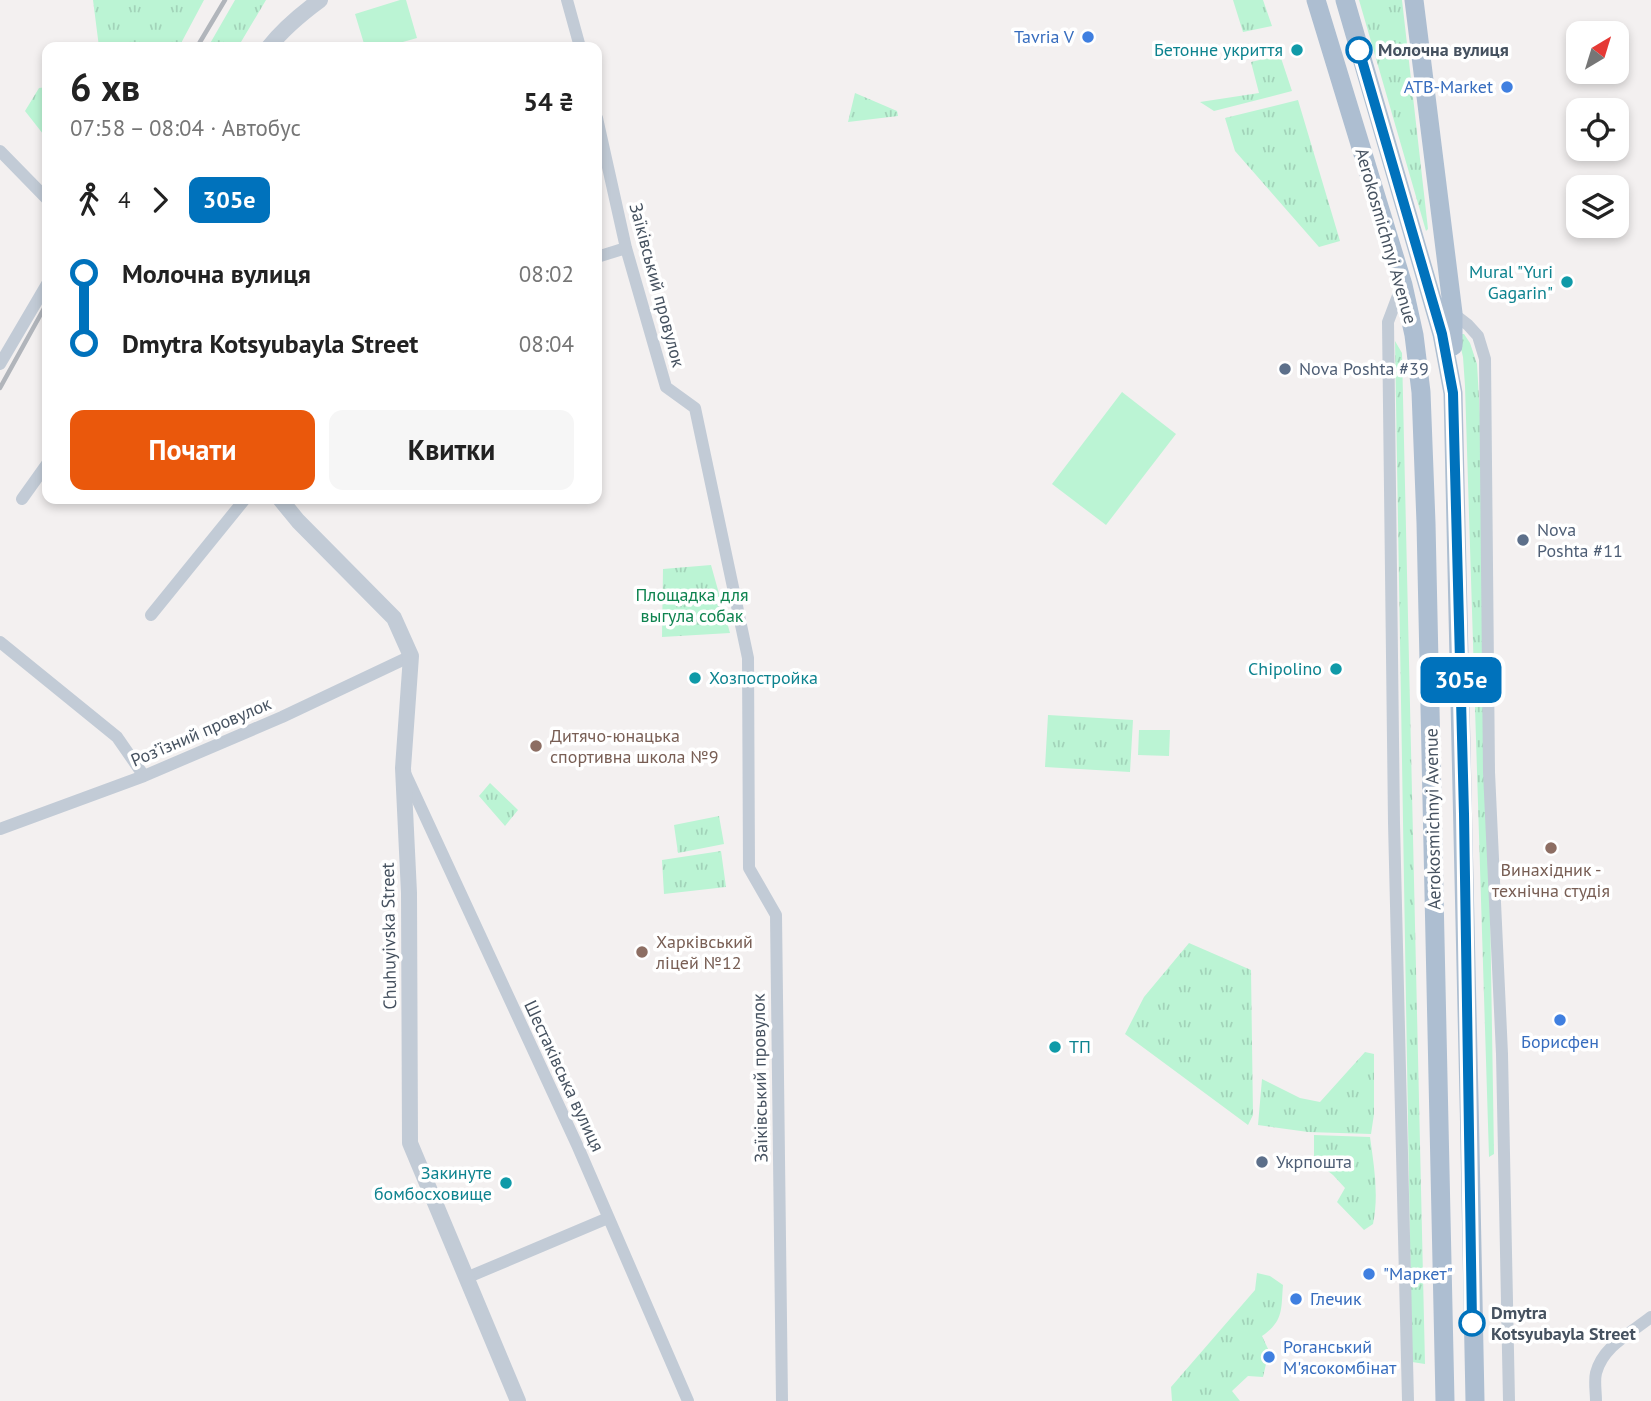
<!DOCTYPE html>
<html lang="uk">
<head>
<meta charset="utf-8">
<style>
	:root { --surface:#fff; --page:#f6f6f6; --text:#222; --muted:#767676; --accent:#ea580c }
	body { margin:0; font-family:"PT Sans",sans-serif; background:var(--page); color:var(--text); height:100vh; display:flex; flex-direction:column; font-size:26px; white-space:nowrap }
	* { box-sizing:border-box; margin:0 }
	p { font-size:23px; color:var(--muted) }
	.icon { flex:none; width:38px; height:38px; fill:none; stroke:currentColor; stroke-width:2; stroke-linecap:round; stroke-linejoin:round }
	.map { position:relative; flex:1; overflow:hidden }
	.panel { position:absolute; left:42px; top:42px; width:560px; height:462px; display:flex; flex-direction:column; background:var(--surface); border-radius:14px; box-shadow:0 4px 10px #0003 }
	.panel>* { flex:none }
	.badge { padding:0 14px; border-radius:10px; font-size:24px; line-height:46px }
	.needle { width:46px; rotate:38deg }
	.buttons { position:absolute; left:1566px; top:21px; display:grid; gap:14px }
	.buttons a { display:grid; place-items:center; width:63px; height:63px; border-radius:14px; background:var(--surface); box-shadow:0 4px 10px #0003; font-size:35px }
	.map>.badge { position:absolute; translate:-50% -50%; box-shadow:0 0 0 4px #fff }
	.legs { display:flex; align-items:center; gap:10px; height:77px; padding:0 28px; font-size:23px }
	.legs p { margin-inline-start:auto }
	.overview { display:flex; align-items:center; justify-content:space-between; height:119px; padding:0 28px }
	h1 { font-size:38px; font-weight:600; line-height:52px }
	.primary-button { display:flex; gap:14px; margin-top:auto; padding:14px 28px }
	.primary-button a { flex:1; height:80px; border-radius:14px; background:var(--accent); color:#fff; font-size:28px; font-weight:600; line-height:80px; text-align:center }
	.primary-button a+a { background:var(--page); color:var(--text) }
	ul { padding:0 28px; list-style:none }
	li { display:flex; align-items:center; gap:24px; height:70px; font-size:26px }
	li i { display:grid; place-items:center; width:10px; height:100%; margin:0 9px; background:currentColor }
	li i::after { content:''; width:18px; height:18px; margin:-9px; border:5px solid; border-radius:50%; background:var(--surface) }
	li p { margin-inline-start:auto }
	li:first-child i { background:linear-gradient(#0000 50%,currentColor 0) }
	li:last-child i { background:linear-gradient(currentColor 50%,#0000 0) }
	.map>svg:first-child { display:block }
	.grass { fill:url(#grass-tufts) }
	.pitch { fill:#bbf4d4 }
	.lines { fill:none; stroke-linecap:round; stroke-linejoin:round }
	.minor { stroke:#c2cbd6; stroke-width:12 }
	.tertiary { stroke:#c2cbd6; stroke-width:16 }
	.primary { stroke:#adbed1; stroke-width:19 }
	.rail { stroke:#b1b5bb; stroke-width:4.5 }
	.line-1-casing { stroke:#fff; stroke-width:16 }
	.line-1 { stroke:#0072bc; stroke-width:10 }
	.shop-dot { fill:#3f7fe0; stroke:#fff; stroke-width:2.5 }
	.culture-dot { fill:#0f9aa8; stroke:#fff; stroke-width:2.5 }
	.stop-1-dot { fill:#fff; stroke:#0072bc; stroke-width:3.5 }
	.service-dot { fill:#5c6f8a; stroke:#fff; stroke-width:2.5 }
	.education-dot { fill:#8d6e63; stroke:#fff; stroke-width:2.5 }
	.labels { text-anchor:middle; stroke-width:7; stroke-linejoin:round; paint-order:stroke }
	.shop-label { font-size:18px; fill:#366cbe; stroke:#fff; text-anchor:start }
	.culture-label { font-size:18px; fill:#0d838f; stroke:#fff; text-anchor:end }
	.stop-label { font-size:18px; font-weight:bold; fill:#465260; stroke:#fff; text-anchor:start }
	.street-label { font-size:18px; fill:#465260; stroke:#fff }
	.service-label { font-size:18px; fill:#4e5e75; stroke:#fff; text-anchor:start }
	.park-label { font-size:18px; fill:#0e834f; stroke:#fff }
	.education-label { font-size:18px; fill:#785e54; stroke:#fff; text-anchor:start }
</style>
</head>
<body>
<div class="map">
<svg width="1651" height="1401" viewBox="0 0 1651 1401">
	<defs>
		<pattern id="grass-tufts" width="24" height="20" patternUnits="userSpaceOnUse" patternTransform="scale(1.75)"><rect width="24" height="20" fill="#bbf4d4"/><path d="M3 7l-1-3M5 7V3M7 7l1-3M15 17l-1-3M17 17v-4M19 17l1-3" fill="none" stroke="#a2d3b9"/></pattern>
	</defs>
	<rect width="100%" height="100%" fill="#f3f0f0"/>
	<path class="grass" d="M93,0h111l-25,47h-80z
		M235,0h31l-28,47h-30z
		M1233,0h30l9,26 -29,6z
		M1359,0h43l26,229 -2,2z
		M1280,55l12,36 -78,20 -14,-9 59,-9 -8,-31z
		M47,87v52l-22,-28 14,-23z
		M855,93l42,18 1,5 -50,6z
		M1298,100l42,141 -21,6 -84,-96 -10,-33z
		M1460,334h4l6,9 7,21 6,102 11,688 -5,3 -24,-771 -2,-29 -5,-21z
		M1395,341l7,12 23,1011 -13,-2z
		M711,565l19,68 -68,4 1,-68z
		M1048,715l85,5 -3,52 -85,-5z
		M490,783l28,27 -13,16 -26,-30z
		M719,816l5,28 -46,9 -4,-28z
		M721,851l5,36 -62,7 -2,-34z
		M1189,943l62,27 2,145 -5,10 -123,-91 19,-37z
		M1365,1052l9,2v60l-3,20 -63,-2 -50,-7 4,-46 38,19 20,4z
		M1314,1135l56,2c4,29 9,58 3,87l-9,6 -27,-28 8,-14 -12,-13 -19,-15z
		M1257,1273l13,3 13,9c-2,24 1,36 -21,51l7,15 -6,26 -15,-1 -16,15 8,10h-68l-1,-14 84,-97z"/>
	<path class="pitch" d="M400,0h6l11,38 -32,9h-20l-10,-33z
		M1122,392l54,42 -70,91 -54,-41z
		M1139,730h31l-1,26 -31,-1z"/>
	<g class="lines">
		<path class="minor" d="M567,0l13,47
			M597,118l29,130 40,139 29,21 53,250 1,210 27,47 6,486
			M0,151l47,48
			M597,257l29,-9
			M1402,285l-14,37 6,501 14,578
			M1450,311l18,14 10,11 7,23 4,413 13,282 7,347
			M0,364l47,-80
			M22,499l25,-35
			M151,615l94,-116
			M0,642l117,95 27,39
			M405,773l173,374 110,254
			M0,829l144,-53 138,-59 129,-61
			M466,1278l142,-60
			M1596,1401c0,-9 -2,-20 0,-28 7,-27 35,-40 55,-56"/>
		<path class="tertiary" d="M269,47c14,-18 32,-33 51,-47
			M280,499l18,22 96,97 17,38 -8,112 6,125 1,250 108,258"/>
		<path class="primary" d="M1316,0l87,285 11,50 7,57 5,131 19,878
			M1345,0l97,334 11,59c10,336 15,672 22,1008
			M1414,0l39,313v33"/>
		<path class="rail" d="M197,47l28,-47
			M0,388l47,-85"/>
	</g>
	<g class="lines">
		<g class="line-1-casing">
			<path id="line-1" d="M1359,50l83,284 11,59 11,421 8,509"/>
		</g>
		<use href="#line-1" class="line-1"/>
	</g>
	<g class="shop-dot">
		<circle cx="1088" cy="37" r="7"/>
		<circle cx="1507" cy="87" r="7"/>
		<circle cx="1560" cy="1020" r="7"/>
		<circle cx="1369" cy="1274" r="7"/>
		<circle cx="1296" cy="1299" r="7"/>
		<circle cx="1269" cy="1357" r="7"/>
	</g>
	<g class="culture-dot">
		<circle cx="1297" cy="50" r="7"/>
		<circle cx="1567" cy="282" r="7"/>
		<circle cx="1336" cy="669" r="7"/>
		<circle cx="695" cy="678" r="7"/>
		<circle cx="1055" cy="1047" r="7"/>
		<circle cx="506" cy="1183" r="7"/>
	</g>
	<g class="stop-1-dot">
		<circle cx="1359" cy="50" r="12"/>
		<circle cx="1472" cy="1323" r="12"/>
	</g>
	<g class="service-dot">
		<circle cx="1285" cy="369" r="7"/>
		<circle cx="1523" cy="540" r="7"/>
		<circle cx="1262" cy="1162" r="7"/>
	</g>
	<g class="education-dot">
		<circle cx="536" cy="746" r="7"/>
		<circle cx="1551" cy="848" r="7"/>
		<circle cx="642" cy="952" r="7"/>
	</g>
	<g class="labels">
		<g class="shop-label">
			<text x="1074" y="43" text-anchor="end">Tavria V</text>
			<text x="1493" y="93" text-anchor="end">ATB-Market</text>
			<text x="1560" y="1048" text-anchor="middle">Борисфен</text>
			<text x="1383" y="1280">"Маркет"</text>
			<text x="1310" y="1305">Глечик</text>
			<text x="1283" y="1353">Роганський<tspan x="1283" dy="21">М'ясокомбінат</tspan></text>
		</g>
		<g class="culture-label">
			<text x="1283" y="56">Бетонне укриття</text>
			<text x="1553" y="278">Mural "Yuri<tspan x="1553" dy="21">Gagarin"</tspan></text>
			<text x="1322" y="675">Chipolino</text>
			<text x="709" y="684" text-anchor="start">Хозпостройка</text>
			<text x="1069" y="1053" text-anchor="start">ТП</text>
			<text x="492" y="1179">Закинуте<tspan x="492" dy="21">бомбосховище</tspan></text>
		</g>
		<g class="stop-label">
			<text x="1378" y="56">Молочна вулиця</text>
			<text x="1491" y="1319">Dmytra<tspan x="1491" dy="21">Kotsyubayla Street</tspan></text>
		</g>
		<g class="street-label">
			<text transform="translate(1386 236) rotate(74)" y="6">Aerokosmichnyi Avenue</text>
			<text transform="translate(657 285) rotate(75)" y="6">Заїківський провулок</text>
			<text transform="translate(201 732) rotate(-23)" y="6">Роз’їзний провулок</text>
			<text transform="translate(1433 819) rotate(-91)" y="6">Aerokosmichnyi Avenue</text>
			<text transform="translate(389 936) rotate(-91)" y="6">Chuhuyivska Street</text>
			<text transform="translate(564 1076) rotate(65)" y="6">Шестаківська вулиця</text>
			<text transform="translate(760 1078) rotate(-91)" y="6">Заїківський провулок</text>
		</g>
		<g class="service-label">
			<text x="1299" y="375">Nova Poshta #39</text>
			<text x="1537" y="536">Nova<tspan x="1537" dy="21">Poshta #11</tspan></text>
			<text x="1276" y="1168">Укрпошта</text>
		</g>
		<g class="park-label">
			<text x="692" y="601">Площадка для<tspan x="692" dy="21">выгула собак</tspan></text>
		</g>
		<g class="education-label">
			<text x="550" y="742">Дитячо-юнацька<tspan x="550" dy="21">спортивна школа №9</tspan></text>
			<text x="1551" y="876" text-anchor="middle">Винахідник -<tspan x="1551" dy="21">технічна студія</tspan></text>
			<text x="656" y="948">Харківський<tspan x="656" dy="21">ліцей №12</tspan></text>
		</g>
	</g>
</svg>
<div class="buttons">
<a><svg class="needle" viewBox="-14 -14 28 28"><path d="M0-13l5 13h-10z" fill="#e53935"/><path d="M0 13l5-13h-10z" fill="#767676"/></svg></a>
<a><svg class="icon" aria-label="locate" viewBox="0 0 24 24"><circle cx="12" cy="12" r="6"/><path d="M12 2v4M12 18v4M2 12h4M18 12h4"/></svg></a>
<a><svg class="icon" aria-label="layers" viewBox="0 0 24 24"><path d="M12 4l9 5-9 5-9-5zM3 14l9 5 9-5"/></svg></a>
</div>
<b class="badge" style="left:1461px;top:680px;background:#0072bc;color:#fff">305e</b>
<section class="panel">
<div class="overview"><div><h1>6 хв</h1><p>07:58 – 08:04 · Автобус</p></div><b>54 ₴</b></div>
<div class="legs"><svg class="icon" aria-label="walk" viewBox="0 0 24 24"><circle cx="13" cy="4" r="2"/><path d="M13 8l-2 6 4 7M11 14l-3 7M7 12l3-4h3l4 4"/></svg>4<svg class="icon" aria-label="forward" viewBox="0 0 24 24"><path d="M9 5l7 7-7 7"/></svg><b class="badge" style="background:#0072bc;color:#fff">305e</b></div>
<ul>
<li><i style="color:#0072bc"></i><b>Молочна вулиця</b><p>08:02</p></li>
<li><i style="color:#0072bc"></i><b>Dmytra Kotsyubayla Street</b><p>08:04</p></li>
</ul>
<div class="primary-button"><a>Почати</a><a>Квитки</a></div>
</section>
</div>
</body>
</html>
